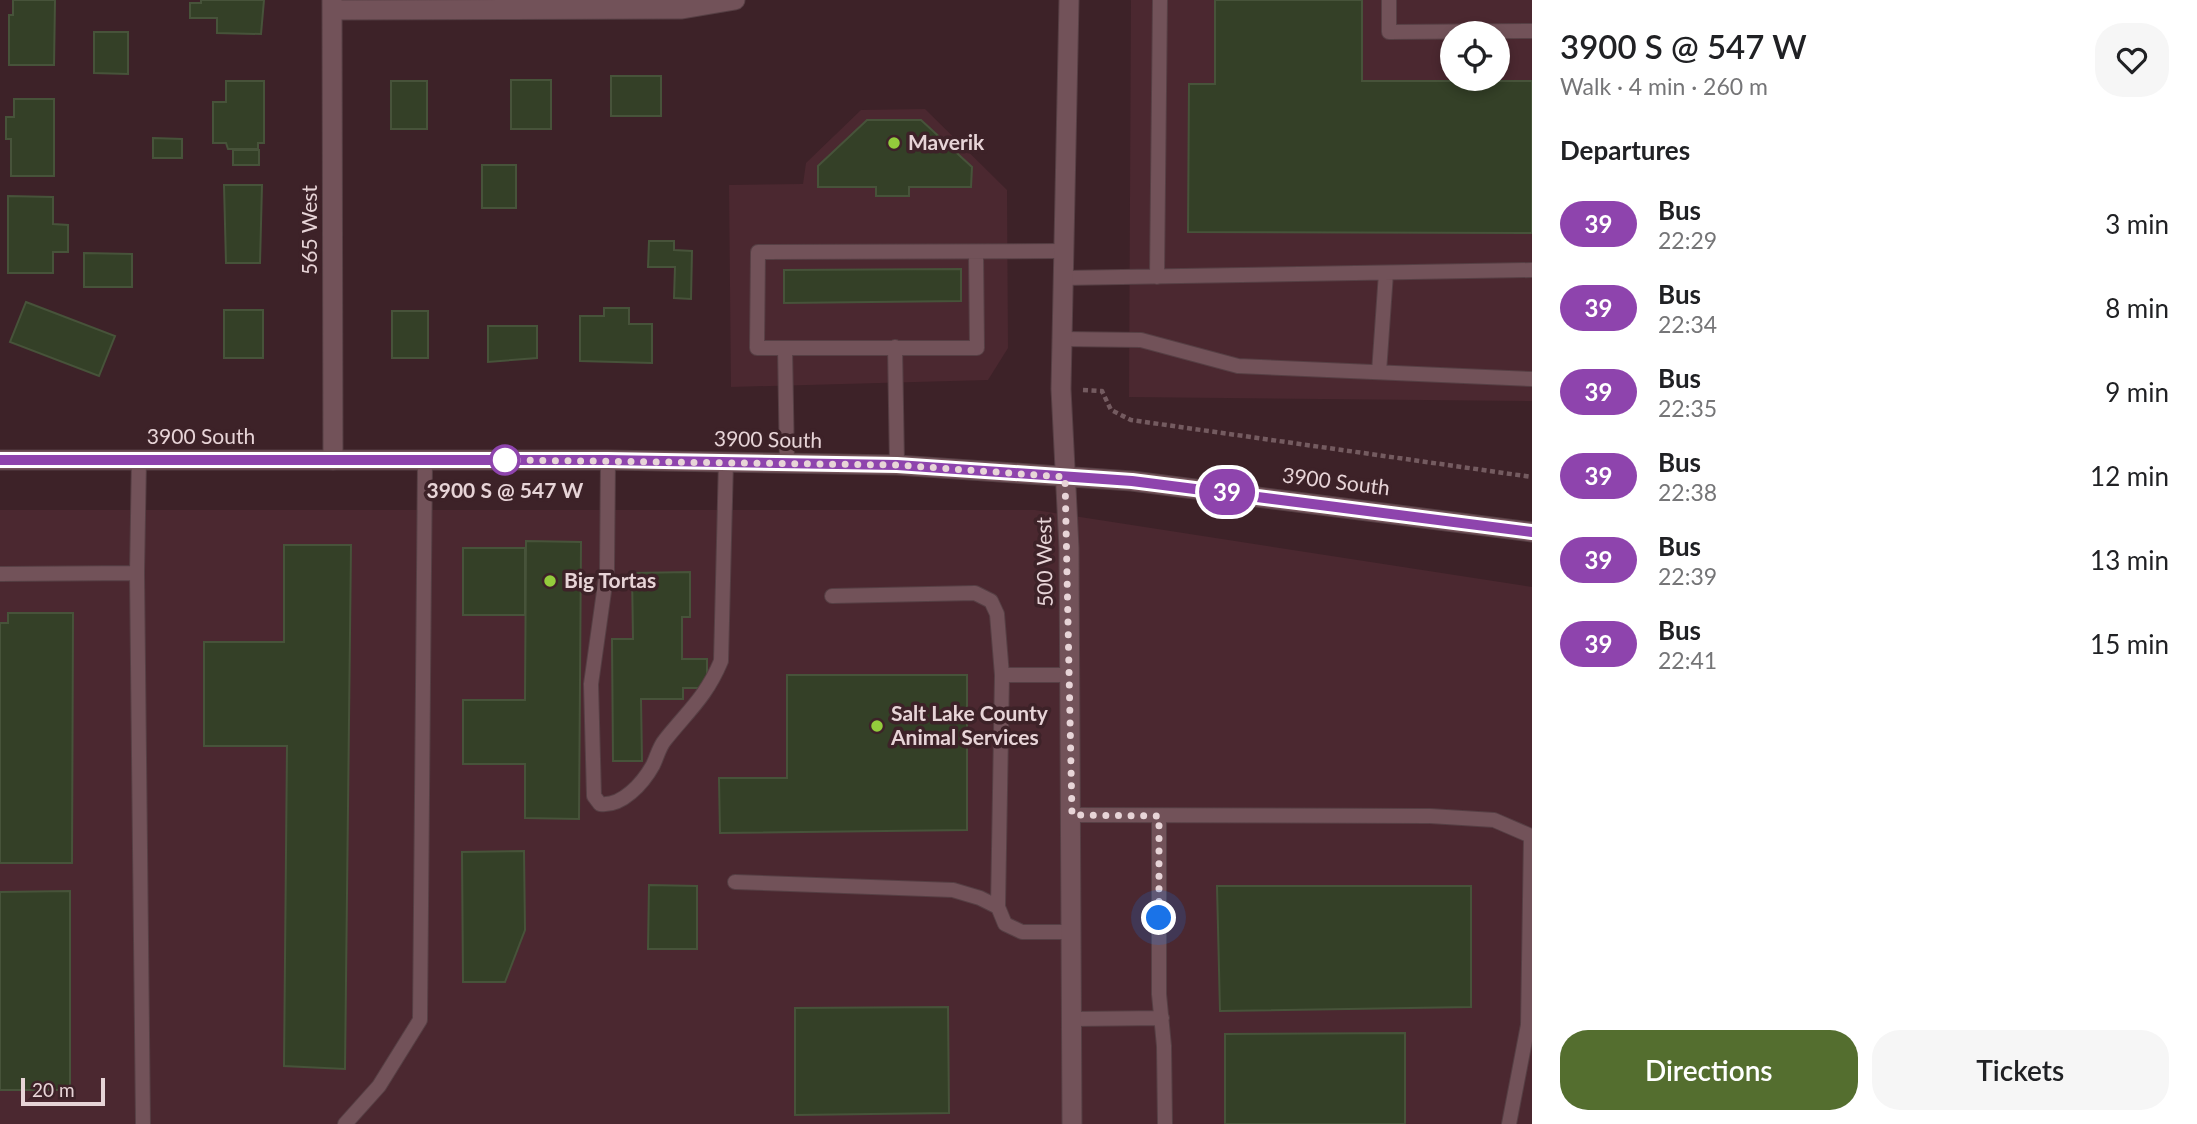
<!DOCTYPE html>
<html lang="en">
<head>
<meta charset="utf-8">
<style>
	:root { --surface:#fff; --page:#f6f6f6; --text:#202124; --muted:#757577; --accent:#546e2f }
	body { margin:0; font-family:Lato,sans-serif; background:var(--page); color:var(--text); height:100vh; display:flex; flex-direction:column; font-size:26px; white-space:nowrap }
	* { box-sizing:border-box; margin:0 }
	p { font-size:23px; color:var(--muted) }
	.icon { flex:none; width:38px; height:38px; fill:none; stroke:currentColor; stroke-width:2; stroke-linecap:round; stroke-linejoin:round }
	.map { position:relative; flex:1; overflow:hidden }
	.panel { display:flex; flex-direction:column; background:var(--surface); width:665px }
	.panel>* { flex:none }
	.badge { padding:0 14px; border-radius:23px; font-size:24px; line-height:46px }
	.controls { position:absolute; left:1440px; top:21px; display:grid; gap:14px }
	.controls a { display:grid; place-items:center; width:70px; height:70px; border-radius:50%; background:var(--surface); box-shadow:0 4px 10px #0003; font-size:35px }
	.scale { position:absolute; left:21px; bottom:18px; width:84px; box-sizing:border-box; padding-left:7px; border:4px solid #e7d4d7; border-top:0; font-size:19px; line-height:24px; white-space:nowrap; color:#e7d4d7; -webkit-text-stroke:5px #3d2228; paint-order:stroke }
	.you { position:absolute; width:35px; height:35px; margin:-18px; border:5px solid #fff; border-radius:50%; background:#1a73e8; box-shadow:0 0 0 10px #1a73e833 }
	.map>.badge { position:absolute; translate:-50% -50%; box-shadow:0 0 0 4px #fff }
	h2 { padding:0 28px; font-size:26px; line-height:63px }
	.round { display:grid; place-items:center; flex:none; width:74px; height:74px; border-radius:28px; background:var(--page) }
	.summary { display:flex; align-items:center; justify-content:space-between; height:119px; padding:0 28px }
	h1 { font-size:33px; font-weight:600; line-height:52px }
	.primary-button { display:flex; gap:14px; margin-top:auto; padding:14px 28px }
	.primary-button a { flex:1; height:80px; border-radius:28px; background:var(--accent); color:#fff; font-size:28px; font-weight:600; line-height:80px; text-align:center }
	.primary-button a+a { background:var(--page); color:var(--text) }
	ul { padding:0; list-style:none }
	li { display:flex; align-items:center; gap:21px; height:84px; padding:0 28px }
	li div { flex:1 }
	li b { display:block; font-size:26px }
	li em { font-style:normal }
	li .badge { min-width:77px; font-weight:700; text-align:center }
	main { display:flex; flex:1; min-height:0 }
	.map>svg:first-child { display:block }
	.built { fill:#4b2830; fill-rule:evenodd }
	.building { fill:#344027; stroke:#47533a; stroke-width:2 }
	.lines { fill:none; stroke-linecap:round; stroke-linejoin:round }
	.service-casing { stroke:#563f44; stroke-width:16 }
	.minor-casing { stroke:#563f44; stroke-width:21 }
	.secondary-casing { stroke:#563f44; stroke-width:21 }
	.path { stroke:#745b60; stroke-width:4.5; stroke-dasharray:5 3.5; stroke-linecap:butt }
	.service { stroke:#725259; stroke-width:14 }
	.minor { stroke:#725259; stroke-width:19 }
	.secondary { stroke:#725259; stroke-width:19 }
	.line-casing { stroke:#fff; stroke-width:16 }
	.line { stroke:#8e44ad; stroke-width:10 }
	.walk { stroke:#e7d4d7; stroke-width:7; stroke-dasharray:0 12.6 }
	.poi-dot { fill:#94cc3c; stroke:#3d2228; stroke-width:2.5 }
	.stop-dot { fill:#fff; stroke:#8e44ad; stroke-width:3.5 }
	.labels { text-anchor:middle; stroke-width:7; stroke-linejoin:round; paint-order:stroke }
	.poi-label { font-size:21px; font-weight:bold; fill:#e7d4d7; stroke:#3d2228; text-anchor:start }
	.street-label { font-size:21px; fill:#e7d4d7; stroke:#3d2228 }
	.stop-label { font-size:21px; font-weight:bold; fill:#e7d4d7; stroke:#3d2228 }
</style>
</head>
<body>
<main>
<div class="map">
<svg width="1532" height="1124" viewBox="0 0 1532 1124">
	<rect width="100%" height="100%" fill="#3d2228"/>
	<path class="built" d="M1131,0h401v401l-403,-4zM1452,33h46v46h-46z
		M925,109l82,81 1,158 -20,32 -257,7 -2,-202 74,-1 3,-21 55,-53z
		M0,510h1035l497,77v537h-1532z"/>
	<path class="building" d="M13,0h42l-1,65h-45v-50h4z
		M201,0h63l-3,34 -44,-1v-15h-27v-15h11z
		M1215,0h147v81h170v152l-344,-1 1,-148h26z
		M94,32h34v42l-34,-1z
		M611,76h50v40h-50z
		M511,80h40v49h-40z
		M226,81h38v62h-6v6h-30l-2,-6h-13v-41h13z
		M391,81h36v48h-36z
		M14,99h40v77h-43v-37h-5v-22h8z
		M867,120h54l51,47 -1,20h-62v9h-33v-9h-58v-21z
		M153,138l29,1v19h-29z
		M233,150h26v15h-26z
		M482,165h34v43h-34z
		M224,185h38l-2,78h-34z
		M8,196l45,1v27l15,1v27h-15v21h-45z
		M649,241h25v9l18,1 -1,48 -17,-1 1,-31h-27z
		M84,253l48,1v33h-48z
		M961,269v32l-177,2v-33z
		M26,302l89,34 -16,40 -89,-34z
		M604,308h25v16h23v39l-72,-2v-45h24z
		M224,310h39v48h-39z
		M392,311h36v47h-36z
		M488,326h49v32l-49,4z
		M526,541l55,1 -2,277 -54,-1v-54h-62v-64h62z
		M284,545h67l-6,524 -61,-3 3,-320h-83v-104h80z
		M463,548h62v67h-62z
		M690,572v45h-8v42h25v29h-24v11h-42l1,62h-29l-1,-122h21l-1,-66z
		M8,613h65l-1,250h-72v-240h8z
		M787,675h180v155l-247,3 -1,-55h68z
		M524,851l1,79 -20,52h-42l-1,-130z
		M649,885l48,1v63h-49z
		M1217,886h254v121l-251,4z
		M70,891v199h-70v-198z
		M948,1007l1,106 -154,2v-107z
		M1405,1033v91h-180v-90z"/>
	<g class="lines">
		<g class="service-casing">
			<path id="service" d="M1389,0v32l143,-1
				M976,252l1,96h-220l1,-96 304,-1
				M1157,277l3,-277
				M1062,278l470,-8
				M1062,339l79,1 97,26 294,13
				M895,347l2,118
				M785,348l2,115
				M1379,372l7,-99
				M139,459l-2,114 6,551
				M608,460l-1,110 -16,114 3,112 6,8c22,3 43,-21 53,-39 4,-8 6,-18 12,-25 23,-29 41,-43 56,-79l5,-200
				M0,574l137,-1
				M832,596l143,-3 16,8 6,13 5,61 -4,232
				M1002,675h68
				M1072,815l358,1 64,4 37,16 -3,189 -19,99
				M1159,816v178l5,52 1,78
				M735,882l218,8 27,8 18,9 7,17 17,8h50
				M1072,1019l90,-1
				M345,1124l34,-38 41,-66 5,-560"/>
		</g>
		<g class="minor-casing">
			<path id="minor" d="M332,0l1,460
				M332,10l350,-1 53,-9"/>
		</g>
		<g class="secondary-casing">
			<path id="secondary" d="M1069,0l-8,389 8,159 3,576
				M0,460h608l289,5 235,16 400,51"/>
		</g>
		<path class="path" d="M1083,390l19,1 9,19 20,10 401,57"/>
		<use href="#service" class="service"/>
		<use href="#minor" class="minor"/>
		<use href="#secondary" class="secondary"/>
	</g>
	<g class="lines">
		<g class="line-casing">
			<path id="line" d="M0,460h608l289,5 235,16 400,51"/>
		</g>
		<use href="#line" class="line"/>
		<path class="walk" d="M505,460l392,5 168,12 7,338 87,1v102"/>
	</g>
	<g class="poi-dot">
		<circle cx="894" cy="143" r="7"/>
		<circle cx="550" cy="581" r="7"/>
		<circle cx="877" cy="726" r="7"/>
	</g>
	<circle class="stop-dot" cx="505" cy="460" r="14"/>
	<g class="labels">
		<g class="poi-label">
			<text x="908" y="150">Maverik</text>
			<text x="564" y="588">Big Tortas</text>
			<text x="891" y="721">Salt Lake County<tspan x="891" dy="24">Animal Services</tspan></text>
		</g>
		<g class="street-label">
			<text transform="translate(310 230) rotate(-90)" y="7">565 West</text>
			<text x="201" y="444">3900 South</text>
			<text transform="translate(768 440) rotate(1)" y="7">3900 South</text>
			<text transform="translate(1336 482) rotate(7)" y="7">3900 South</text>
			<text transform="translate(1045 562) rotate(-91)" y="7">500 West</text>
		</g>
		<g class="stop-label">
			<text x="505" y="498">3900 S @ 547 W</text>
		</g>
	</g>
</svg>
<div class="controls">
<a><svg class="icon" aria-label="locate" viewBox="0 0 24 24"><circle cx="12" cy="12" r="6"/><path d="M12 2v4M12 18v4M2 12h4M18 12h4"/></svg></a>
</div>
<div class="scale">20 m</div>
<div class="you" style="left:1159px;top:918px"></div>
<b class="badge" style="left:1227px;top:492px;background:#8e44ad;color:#fff">39</b>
</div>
<section class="panel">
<div class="summary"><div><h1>3900 S @ 547 W</h1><p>Walk · 4 min · 260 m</p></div><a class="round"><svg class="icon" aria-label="heart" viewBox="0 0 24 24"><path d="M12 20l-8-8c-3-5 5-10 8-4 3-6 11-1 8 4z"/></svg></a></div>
<h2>Departures</h2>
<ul>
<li><span class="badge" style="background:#8e44ad;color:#fff">39</span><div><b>Bus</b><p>22:29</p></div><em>3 min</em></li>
<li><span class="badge" style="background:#8e44ad;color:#fff">39</span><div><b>Bus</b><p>22:34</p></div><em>8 min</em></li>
<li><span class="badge" style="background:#8e44ad;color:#fff">39</span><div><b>Bus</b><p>22:35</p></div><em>9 min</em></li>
<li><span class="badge" style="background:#8e44ad;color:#fff">39</span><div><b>Bus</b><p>22:38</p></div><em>12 min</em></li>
<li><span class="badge" style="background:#8e44ad;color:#fff">39</span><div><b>Bus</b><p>22:39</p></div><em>13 min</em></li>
<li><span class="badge" style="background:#8e44ad;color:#fff">39</span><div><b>Bus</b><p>22:41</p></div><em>15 min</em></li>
</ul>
<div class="primary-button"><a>Directions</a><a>Tickets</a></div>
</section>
</main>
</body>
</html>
